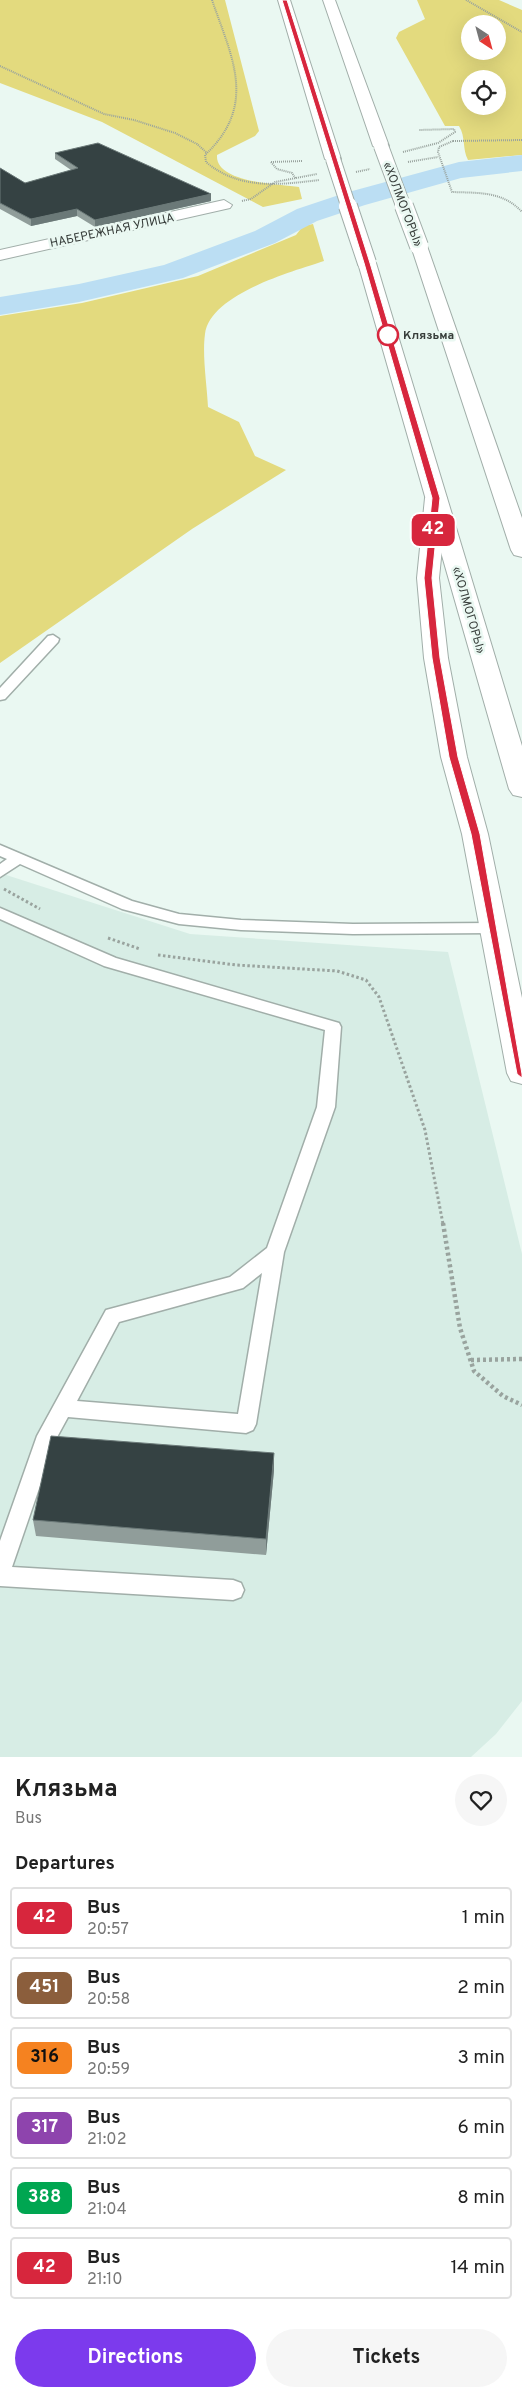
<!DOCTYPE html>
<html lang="en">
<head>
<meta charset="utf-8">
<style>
	:root { --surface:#fff; --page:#f6f6f6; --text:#222; --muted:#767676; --line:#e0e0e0; --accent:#7c3aed }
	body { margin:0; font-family:Overpass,sans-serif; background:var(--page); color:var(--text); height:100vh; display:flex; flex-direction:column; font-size:19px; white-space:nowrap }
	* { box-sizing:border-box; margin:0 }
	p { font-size:16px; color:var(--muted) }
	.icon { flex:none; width:28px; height:28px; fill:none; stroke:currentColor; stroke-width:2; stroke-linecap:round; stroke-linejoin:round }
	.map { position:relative; height:1757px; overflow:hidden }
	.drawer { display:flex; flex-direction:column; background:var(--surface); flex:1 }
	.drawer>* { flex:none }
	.badge { padding:0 10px; border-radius:8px; font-size:18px; line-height:32px }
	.needle { width:32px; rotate:144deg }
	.buttons { position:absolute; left:461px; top:15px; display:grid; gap:10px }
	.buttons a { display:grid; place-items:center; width:45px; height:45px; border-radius:50%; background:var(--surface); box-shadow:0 5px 20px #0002; font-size:25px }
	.map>.badge { position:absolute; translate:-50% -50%; box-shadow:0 0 0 2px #fff }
	h2 { padding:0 15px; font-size:19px; line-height:45px }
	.round { display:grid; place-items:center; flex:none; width:52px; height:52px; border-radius:26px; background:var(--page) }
	.head { display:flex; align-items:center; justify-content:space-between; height:85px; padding:0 15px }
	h1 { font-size:24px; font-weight:700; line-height:38px }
	.cta { display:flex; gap:10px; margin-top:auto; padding:10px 15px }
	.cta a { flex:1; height:58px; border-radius:30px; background:var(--accent); color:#fff; font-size:20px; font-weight:700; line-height:58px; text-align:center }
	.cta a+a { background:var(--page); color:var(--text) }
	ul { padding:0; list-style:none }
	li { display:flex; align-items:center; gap:15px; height:62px; margin:0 10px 8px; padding:0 5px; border:2px solid var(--line); border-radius:5px }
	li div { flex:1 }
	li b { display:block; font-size:19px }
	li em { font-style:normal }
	li .badge { min-width:55px; font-weight:700; text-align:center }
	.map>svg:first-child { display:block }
	.built { fill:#d7ede5 }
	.green { fill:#e3da7e; fill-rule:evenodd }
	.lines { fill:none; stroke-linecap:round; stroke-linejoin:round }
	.river { fill:#bbdef3; fill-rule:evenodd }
	.service-casing { stroke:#a1aea9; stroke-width:3 }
	.minor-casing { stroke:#a1aea9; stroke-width:2 }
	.secondary-casing { stroke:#a1aea9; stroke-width:2 }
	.trunk-casing { stroke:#a1aea9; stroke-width:2 }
	.path-far2 { stroke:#99a39e; stroke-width:2; stroke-dasharray:1 1; stroke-linecap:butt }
	.path-far1 { stroke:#99a39e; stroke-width:3; stroke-dasharray:2.5 2.5; stroke-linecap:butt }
	.path { stroke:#99a39e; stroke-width:4.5; stroke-dasharray:3 3; stroke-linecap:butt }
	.service { fill:#fff; fill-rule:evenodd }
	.minor { fill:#fff; fill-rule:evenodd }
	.secondary { fill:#fff; fill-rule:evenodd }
	.trunk { fill:#fff; fill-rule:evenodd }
	.trunk-bridge-far1-casing { stroke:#a1aea9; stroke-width:16; stroke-linecap:butt }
	.trunk-bridge-casing { stroke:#a1aea9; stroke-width:20; stroke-linecap:butt }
	.trunk-bridge-far1 { stroke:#fff; stroke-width:14 }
	.trunk-bridge { stroke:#fff; stroke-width:18 }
	.wall { fill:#909d9a }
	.shaded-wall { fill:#6b7978 }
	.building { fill:#354243; stroke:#6b7978 }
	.line { fill:#d7263d; stroke:#fff }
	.stop-dot { fill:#fff; stroke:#d7263d; stroke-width:2.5 }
	.labels { text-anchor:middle; stroke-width:5; stroke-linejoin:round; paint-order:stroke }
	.far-street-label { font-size:12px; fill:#373d3a; stroke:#eaf8f2 }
	.far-stop-label { font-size:12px; font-weight:bold; fill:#373d3a; stroke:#eaf8f2; text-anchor:start }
</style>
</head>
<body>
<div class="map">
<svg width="522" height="1757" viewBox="0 0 522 1757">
	<rect width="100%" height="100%" fill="#eaf8f2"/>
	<path class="built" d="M0,873l190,61 258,18 74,302v447l-26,33 -25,23h-471z"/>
	<path class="green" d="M0,0h225l34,131 -4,5 -38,19c-2,28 61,29 82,32l3,12 -39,8 -161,-85 -102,-39z
		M417,0h82l23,10v145l-54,5c-6,-11 -2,-23 -9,-34h-14l-49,-88 3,-6 26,-13zM470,24h28v27h-28zM470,79h28v27h-28z
		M313,224l11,37c-33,11 -114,33 -119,73 -3,21 2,51 3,73l31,15 16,34 31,14 -94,59 -192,134v-347l82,-13 116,-27 98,-41 7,-9z"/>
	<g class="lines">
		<path class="river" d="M522,155v16l-61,7 -96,27 -48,16 -42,22 -92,35 -104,24 -79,13v-18l79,-13 85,-19 91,-34 42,-22 48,-16 114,-31z"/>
		<g class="service-casing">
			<path id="service" d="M53,635l6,4 -1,3 -53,57 -5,1v-12l48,-52z
				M0,845l132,56 47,13 62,6 112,4 140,-1 5,1 3,4 -3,4 -5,1 -140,1 -112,-4 -62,-6 -57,-15 -102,-45 -20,13v-13l7,-5 -7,-3z
				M0,908l116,50 223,65 2,4 -6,80 -51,145 -28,172 -3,6 -7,3 -178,-16 -12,22 -44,128 221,13 8,3 3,7 -3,7 -8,3 -233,-14v-45l37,-105 69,-126 124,-33 37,-29 50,-141 8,-77 -221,-64 -104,-47zM262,1273l-24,141 -161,-13 42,-79 124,-34z"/>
		</g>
		<g class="minor-casing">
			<path id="minor" d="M224,200l8,5 -2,3 -230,52v-10z"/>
		</g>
		<g class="secondary-casing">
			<path id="secondary" d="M436,492l7,2 4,4 -8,80 9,80 19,99 21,77 34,164v86l-11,-3 -4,-8 -45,-239 -21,-77 -17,-99 -7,-80 8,-80 4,-4z"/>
		</g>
		<g class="trunk-casing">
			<path id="trunk" d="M278,0h12l51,159 -3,3 -5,2 -8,-5z
				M323,0h12l54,146 -3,3 -5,2 -8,-5z
				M419,241l6,1 2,4 95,272v39l-8,-2 -3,-5 -100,-304 2,-4z
				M367,258l6,1 3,4 146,483v51l-9,-2 -4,-6 -151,-526 3,-4z"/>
		</g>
		<path class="path-far2" d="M212,0c20,58 46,105 -7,155l1,7c33,28 73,23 113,18
			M466,0l56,32
			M0,66l104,48 30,6 41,13 22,11 10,9
			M453,141l-14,6 -1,5 14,40c26,1 51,-1 70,20
			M453,141l69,-1
			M403,152l35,-9 17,-11 -1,-3 -35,1
			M271,162l6,7 15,4 4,6
			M271,162l31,-1
			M408,162l30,-5
			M356,172l14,-3
			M242,201l9,-2 24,-17 42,-8"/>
		<path class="path-far1" d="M4,889l36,20
			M108,938l32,11
			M158,955l78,10 101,6 29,9 13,17 46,133 18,94"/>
		<path class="path" d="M443,1223l17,105 14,43 29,25 19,9
			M471,1360l51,-1"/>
		<use href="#service" class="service"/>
		<use href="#minor" class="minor"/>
		<use href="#secondary" class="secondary"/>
		<use href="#trunk" class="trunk"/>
		<g class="trunk-bridge-far1-casing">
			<path id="trunk-bridge-far1" d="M381,146l23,62
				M333,159l16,49"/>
		</g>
		<g class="trunk-bridge-casing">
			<path id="trunk-bridge" d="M348,206l19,57
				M404,206l15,40"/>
		</g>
		<use href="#trunk-bridge-far1" class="trunk-bridge-far1"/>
		<use href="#trunk-bridge" class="trunk-bridge"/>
	</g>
	<path class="wall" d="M55,153l156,41v7l-116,26 -18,-11 -46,10 -31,-17v-41l25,15 46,-13 -16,-11z
		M274,1470l-8,85 -230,-19 -3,-16z"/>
	<path class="shaded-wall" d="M211,194v7l-116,26v-7z
		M77,209v7l-46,10v-7z
		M274,1453v17l-8,85v-16z"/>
	<path class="building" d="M98,143l113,51 -116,26 -18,-11 -46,10 -31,-16v-35l25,15 53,-15 -23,-15z
		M51,1436l223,17 -8,86 -233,-19z"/>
	<path class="line" d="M282,0h5l83,263 70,235 -8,80 8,80 18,99 22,77 42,240v4l-5,-4 -46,-240 -22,-77 -17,-99 -8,-80 8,-80 -68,-235z"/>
	<circle class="stop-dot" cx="388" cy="335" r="10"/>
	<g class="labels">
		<g class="far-street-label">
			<text transform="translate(403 204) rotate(69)" y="4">«ХОЛМОГОРЫ»</text>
			<text transform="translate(112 230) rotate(-12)" y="4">НАБЕРЕЖНАЯ УЛИЦА</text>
			<text transform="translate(469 610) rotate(74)" y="4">«ХОЛМОГОРЫ»</text>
		</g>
		<g class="far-stop-label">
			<text x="403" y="339">Клязьма</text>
		</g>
	</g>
</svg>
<div class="buttons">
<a><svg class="needle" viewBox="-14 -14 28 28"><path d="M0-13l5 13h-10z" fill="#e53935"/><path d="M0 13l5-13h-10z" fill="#767676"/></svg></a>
<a><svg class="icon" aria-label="locate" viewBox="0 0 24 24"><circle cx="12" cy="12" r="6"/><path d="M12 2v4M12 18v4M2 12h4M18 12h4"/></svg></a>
</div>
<b class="badge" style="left:433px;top:530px;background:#d7263d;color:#fff">42</b>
</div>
<section class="drawer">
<div class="head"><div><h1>Клязьма</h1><p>Bus</p></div><a class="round"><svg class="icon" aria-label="heart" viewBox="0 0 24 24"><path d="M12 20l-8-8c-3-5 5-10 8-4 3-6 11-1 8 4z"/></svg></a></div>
<h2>Departures</h2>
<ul>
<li><span class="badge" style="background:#d7263d;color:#fff">42</span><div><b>Bus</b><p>20:57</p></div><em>1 min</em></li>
<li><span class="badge" style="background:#8b5e3c;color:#fff">451</span><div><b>Bus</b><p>20:58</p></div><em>2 min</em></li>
<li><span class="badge" style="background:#f58220;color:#111">316</span><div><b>Bus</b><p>20:59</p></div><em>3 min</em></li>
<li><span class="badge" style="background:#8e44ad;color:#fff">317</span><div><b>Bus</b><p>21:02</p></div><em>6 min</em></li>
<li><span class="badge" style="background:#00a651;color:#fff">388</span><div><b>Bus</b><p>21:04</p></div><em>8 min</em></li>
<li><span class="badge" style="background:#d7263d;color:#fff">42</span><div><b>Bus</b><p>21:10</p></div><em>14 min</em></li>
</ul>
<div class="cta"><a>Directions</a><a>Tickets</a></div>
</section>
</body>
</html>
